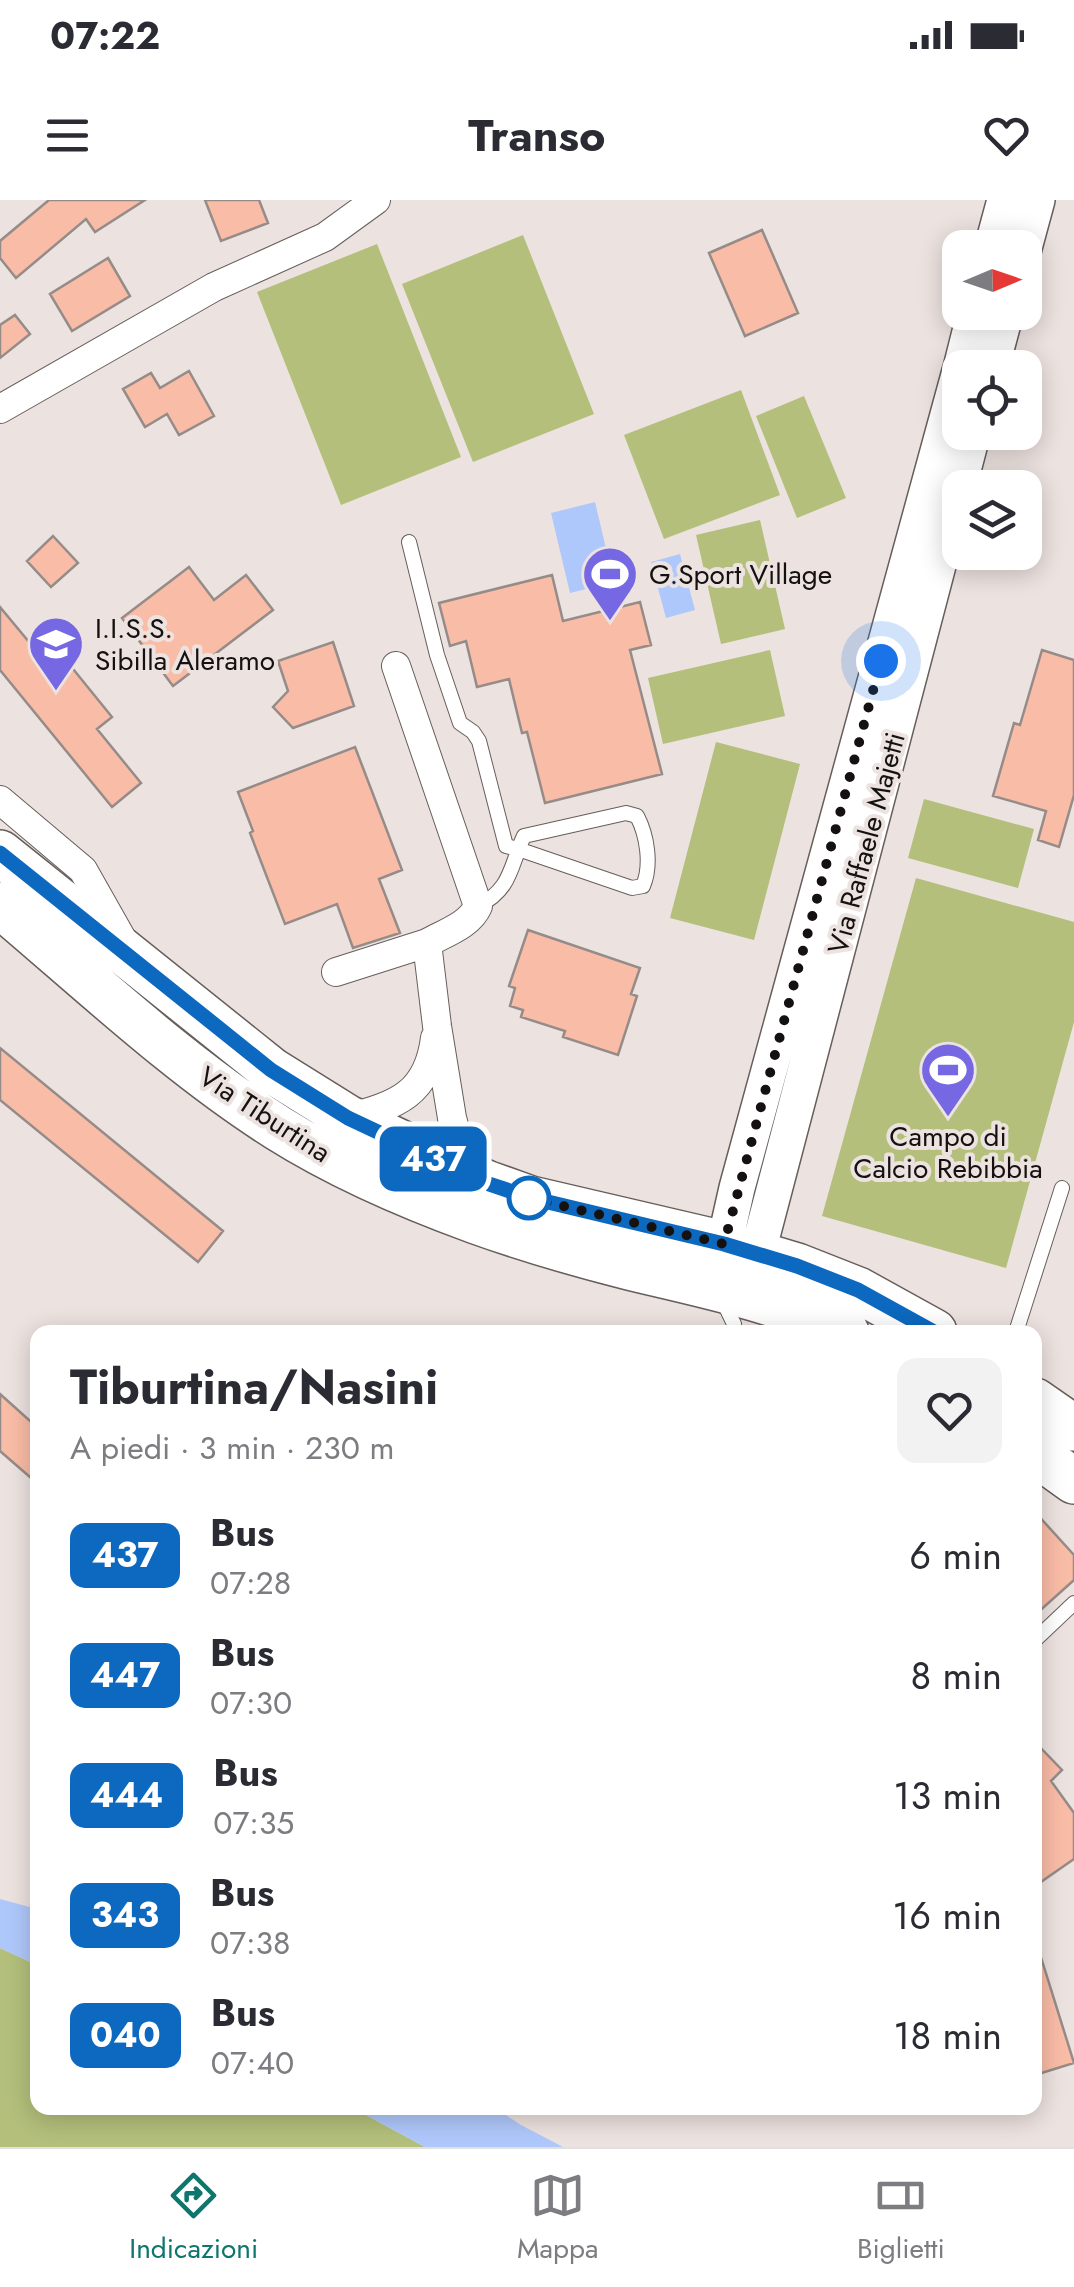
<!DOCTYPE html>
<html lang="it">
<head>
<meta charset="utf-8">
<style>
	:root { --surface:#fff; --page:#f2f2f3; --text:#2b2b33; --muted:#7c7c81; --line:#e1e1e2; --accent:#0f766e }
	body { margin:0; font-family:Jost,sans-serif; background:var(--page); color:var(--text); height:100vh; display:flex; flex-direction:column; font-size:38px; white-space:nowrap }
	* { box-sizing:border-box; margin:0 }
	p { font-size:32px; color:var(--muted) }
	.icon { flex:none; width:55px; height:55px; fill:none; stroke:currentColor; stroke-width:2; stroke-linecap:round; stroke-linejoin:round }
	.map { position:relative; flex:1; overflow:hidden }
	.drawer { position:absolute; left:30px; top:1125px; width:1012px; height:790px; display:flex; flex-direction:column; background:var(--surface); border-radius:20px; box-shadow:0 5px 25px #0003 }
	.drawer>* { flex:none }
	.badge { padding:0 20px; border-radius:15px; font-size:35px; line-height:65px }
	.needle { width:65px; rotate:88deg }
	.fabs { position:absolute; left:942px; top:30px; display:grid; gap:20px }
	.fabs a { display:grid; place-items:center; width:100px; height:100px; border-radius:20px; background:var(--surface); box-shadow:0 5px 25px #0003; font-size:50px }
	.you { position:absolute; width:50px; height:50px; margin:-25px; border:8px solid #fff; border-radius:50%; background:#1a73e8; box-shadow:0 0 0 15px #1a73e833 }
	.map>.badge { position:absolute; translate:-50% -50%; box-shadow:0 0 0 5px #fff }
	.round { display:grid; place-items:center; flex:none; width:105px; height:105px; border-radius:20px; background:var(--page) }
	.headline { display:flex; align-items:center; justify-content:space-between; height:170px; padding:0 40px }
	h1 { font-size:48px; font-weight:700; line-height:75px }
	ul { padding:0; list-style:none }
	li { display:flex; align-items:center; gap:30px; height:120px; padding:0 40px }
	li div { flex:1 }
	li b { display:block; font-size:38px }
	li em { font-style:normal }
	li .badge { min-width:110px; font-weight:700; text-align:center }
	.status { display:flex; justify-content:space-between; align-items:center; height:70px; padding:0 50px; background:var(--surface); direction:ltr }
	.status svg { height:28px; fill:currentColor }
	header { display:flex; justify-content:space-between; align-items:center; height:130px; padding:0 40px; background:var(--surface); font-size:45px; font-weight:700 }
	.menu { display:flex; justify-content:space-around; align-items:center; height:140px; border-top:2px solid var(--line); background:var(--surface); font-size:28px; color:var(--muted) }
	.menu a { display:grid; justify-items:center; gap:5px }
	.menu .current { color:var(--accent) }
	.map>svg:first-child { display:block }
	.green { fill:#b3bf7b }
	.water { fill:#afc8fb }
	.building { fill:#f9bca6; stroke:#958c89; stroke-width:2.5 }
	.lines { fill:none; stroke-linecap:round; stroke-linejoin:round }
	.service-casing { stroke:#665e5b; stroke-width:16 }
	.minor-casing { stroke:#665e5b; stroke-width:30 }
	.tertiary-casing { stroke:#665e5b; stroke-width:38 }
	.primary-casing { stroke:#665e5b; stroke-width:48 }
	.service { stroke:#fff; stroke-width:14 }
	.minor { stroke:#fff; stroke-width:28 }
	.tertiary { stroke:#fff; stroke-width:35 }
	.primary { stroke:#fff; stroke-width:45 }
	.line-casing { stroke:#fff; stroke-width:22 }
	.line { stroke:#0c69bf; stroke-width:15 }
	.walk { stroke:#141110; stroke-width:10; stroke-dasharray:0 18 }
	.stop-dot { fill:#fff; stroke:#0c69bf; stroke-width:5 }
	.labels { text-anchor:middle; stroke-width:8; stroke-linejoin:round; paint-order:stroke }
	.poi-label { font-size:28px; fill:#141110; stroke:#ece2df; text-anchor:start }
	.street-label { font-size:28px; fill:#141110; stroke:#ece2df }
</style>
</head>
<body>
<div class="status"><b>07:22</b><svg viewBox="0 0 49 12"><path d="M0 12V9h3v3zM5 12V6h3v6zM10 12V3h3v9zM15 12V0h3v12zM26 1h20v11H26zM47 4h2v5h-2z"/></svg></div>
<header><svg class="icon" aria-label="menu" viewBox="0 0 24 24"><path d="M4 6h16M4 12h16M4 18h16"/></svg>Transo<svg class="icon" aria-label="heart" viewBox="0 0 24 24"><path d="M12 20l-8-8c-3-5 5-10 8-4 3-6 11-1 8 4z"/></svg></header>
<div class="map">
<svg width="1074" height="1947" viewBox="0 0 1074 1947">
	<rect width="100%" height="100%" fill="#ece2df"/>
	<path class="green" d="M523,35l71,179 -121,48 -71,-178z
		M377,44l84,213 -120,48 -84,-213z
		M741,190l39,105 -116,44 -40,-104z
		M804,196l42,102 -49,20 -41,-102z
		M760,320l25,109 -64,15 -25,-109z
		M770,450l15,66 -122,28 -15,-66z
		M716,542l84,22 -46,176 -84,-22z
		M924,599l110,30 -16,59 -110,-30z
		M916,678l158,44v100l-68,246 -184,-52z
		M0,1748l37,17 1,143h315l72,39h-425z"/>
	<path class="water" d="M595,302l19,80 -44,11 -19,-80z
		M680,354l15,56 -29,8 -15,-56z
		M0,1699l37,10v56l-37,-17z
		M353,1908h142l26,17 42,22h-138z"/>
	<path class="building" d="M49,0h96l-50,32 -9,-13 -70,59 -16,-20v-17z
		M205,0h54l9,23 -47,18z
		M762,30l36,83 -53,23 -36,-83z
		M108,58l22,38 -58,35 -22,-37z
		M15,115l15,19 -30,24v-33z
		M189,171l25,45 -35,19 -12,-21 -22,13 -22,-38 28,-16 9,15z
		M53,336l25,27 -27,24 -24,-26z
		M189,367l25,33 32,-25 27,35 -100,76 -51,-68z
		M552,375l11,46 77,-19 11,43 -21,5 32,124 -117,29 -18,-71 -5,1 -13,-54 -32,8 -11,-46 -16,5 -11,-43z
		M0,407l39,47 13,-11 60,74 -15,12 44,54 -29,24 -112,-137z
		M333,442l21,64 -61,22 -20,-21 15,-16 -10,-30z
		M1042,450l32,10v135l-15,52 -21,-7 8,-29 -53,-15 21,-73 6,2z
		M355,547l47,123 -23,9 21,54 -47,15 -16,-44 -52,20 -35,-91 3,-2 -15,-39z
		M528,730l112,38 -9,26 6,2 -19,59 -55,-18 2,-6 -44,-14 2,-7 -13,-4 5,-18 -6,-2z
		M0,848l223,183 -25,31 -198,-162z
		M0,1194l38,34v56l-38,-33z
		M1035,1312l39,43v25l-39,35z
		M1035,1542l27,28 -11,11 23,32v46l-39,27z
		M1039,1751l35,112 -39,12v-123z"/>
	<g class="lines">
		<g class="service-casing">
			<path id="service" d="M409,342l28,113 23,68 13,9 6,9 27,105 12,3 114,39 11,-2c9,-21 4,-51 -6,-70l-11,-3 -102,23c-14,30 -12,53 -46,70
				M721,1097l13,27
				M1016,1132l46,-144
				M1035,1440l39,-37"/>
		</g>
		<g class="minor-casing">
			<path id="minor" d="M0,209l214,-122 111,-50 51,-37
				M396,466l82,240c-8,19 -33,27 -51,37
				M0,600l83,70 39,69
				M336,772l91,-29 10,83 15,92 8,29 20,29
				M348,918c49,-13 80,-24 87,-80"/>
		</g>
		<g class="tertiary-casing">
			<path id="tertiary" d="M992,48l13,-48
				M1024,48l13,-48
				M961,168l14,-56
				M991,168l15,-56
				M719,1068l18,-80 223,-817
				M751,1078l222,-846"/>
		</g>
		<g class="primary-casing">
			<path id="primary" d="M0,653l271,217 77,48 138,65 45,16 193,45 73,22 61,24 76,42
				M0,705c89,75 180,161 278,223 62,39 129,68 198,93 50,18 102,33 153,46 75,18 146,32 217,65
				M1035,1201l39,27
				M1035,1253l39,28"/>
		</g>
		<use href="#service" class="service"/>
		<use href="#minor" class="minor"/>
		<use href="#tertiary" class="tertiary"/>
		<use href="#primary" class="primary"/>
	</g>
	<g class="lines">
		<g class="line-casing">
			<path id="line" d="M0,653l271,217 77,48 138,65 45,15 193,46 73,22 61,24 76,42"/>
		</g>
		<use href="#line" class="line"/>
		<path class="walk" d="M529,998l195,46 157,-583"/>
	</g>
	<defs>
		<g id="stadium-pin" transform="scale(2.875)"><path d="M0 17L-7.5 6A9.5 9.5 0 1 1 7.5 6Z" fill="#7668e3" stroke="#ece2df"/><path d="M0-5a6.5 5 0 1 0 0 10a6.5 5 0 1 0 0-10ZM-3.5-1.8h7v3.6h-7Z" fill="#fff"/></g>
		<g id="school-pin" transform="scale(2.875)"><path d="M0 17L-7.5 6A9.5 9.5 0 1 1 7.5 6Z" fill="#7668e3" stroke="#ece2df"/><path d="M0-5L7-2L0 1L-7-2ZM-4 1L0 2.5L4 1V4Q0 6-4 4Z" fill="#fff"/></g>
	</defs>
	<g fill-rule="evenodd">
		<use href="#stadium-pin" x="610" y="374"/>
		<use href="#school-pin" x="56" y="444"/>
		<use href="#stadium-pin" x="948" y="870"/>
	</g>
	<circle class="stop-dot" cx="529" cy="998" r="20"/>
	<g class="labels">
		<g class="poi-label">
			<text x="649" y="384">G.Sport Village</text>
			<text x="95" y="438">I.I.S.S.<tspan x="95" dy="32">Sibilla Aleramo</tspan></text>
			<text x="948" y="946" text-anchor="middle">Campo di<tspan x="948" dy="32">Calcio Rebibbia</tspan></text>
		</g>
		<g class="street-label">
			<text transform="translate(866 643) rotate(-75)" y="10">Via Raffaele Majetti</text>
			<text transform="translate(265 914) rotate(33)" y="10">Via Tiburtina</text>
		</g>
	</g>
</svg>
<div class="fabs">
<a><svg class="needle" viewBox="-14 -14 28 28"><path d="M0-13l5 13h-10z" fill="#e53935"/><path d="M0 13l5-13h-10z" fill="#7c7c81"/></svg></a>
<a><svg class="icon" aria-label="locate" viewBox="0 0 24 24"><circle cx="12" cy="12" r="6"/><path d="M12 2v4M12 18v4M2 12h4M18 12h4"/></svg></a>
<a><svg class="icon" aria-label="layers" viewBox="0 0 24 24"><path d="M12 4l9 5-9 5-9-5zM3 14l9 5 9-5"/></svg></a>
</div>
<div class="you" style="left:881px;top:461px"></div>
<b class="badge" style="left:433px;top:959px;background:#0c69bf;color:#fff">437</b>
<section class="drawer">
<div class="headline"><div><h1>Tiburtina/Nasini</h1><p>A piedi · 3 min · 230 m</p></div><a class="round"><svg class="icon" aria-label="heart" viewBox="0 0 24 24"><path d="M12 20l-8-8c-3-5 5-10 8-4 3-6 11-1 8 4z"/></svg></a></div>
<ul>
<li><span class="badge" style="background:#0c69bf;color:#fff">437</span><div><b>Bus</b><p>07:28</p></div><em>6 min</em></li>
<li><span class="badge" style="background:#0c69bf;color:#fff">447</span><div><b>Bus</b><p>07:30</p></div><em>8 min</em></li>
<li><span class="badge" style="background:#0c69bf;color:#fff">444</span><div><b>Bus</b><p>07:35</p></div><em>13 min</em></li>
<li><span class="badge" style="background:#0c69bf;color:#fff">343</span><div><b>Bus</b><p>07:38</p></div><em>16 min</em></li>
<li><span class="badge" style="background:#0c69bf;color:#fff">040</span><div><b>Bus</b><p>07:40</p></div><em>18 min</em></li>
</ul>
</section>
</div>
<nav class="menu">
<a class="current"><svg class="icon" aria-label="directions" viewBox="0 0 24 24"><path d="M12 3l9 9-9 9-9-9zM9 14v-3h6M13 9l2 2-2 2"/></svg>Indicazioni</a>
<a><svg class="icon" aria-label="map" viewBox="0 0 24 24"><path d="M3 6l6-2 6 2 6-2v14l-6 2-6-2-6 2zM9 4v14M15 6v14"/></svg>Mappa</a>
<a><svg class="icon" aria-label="tickets" viewBox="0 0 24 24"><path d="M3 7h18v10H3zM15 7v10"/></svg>Biglietti</a>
</nav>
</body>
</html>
